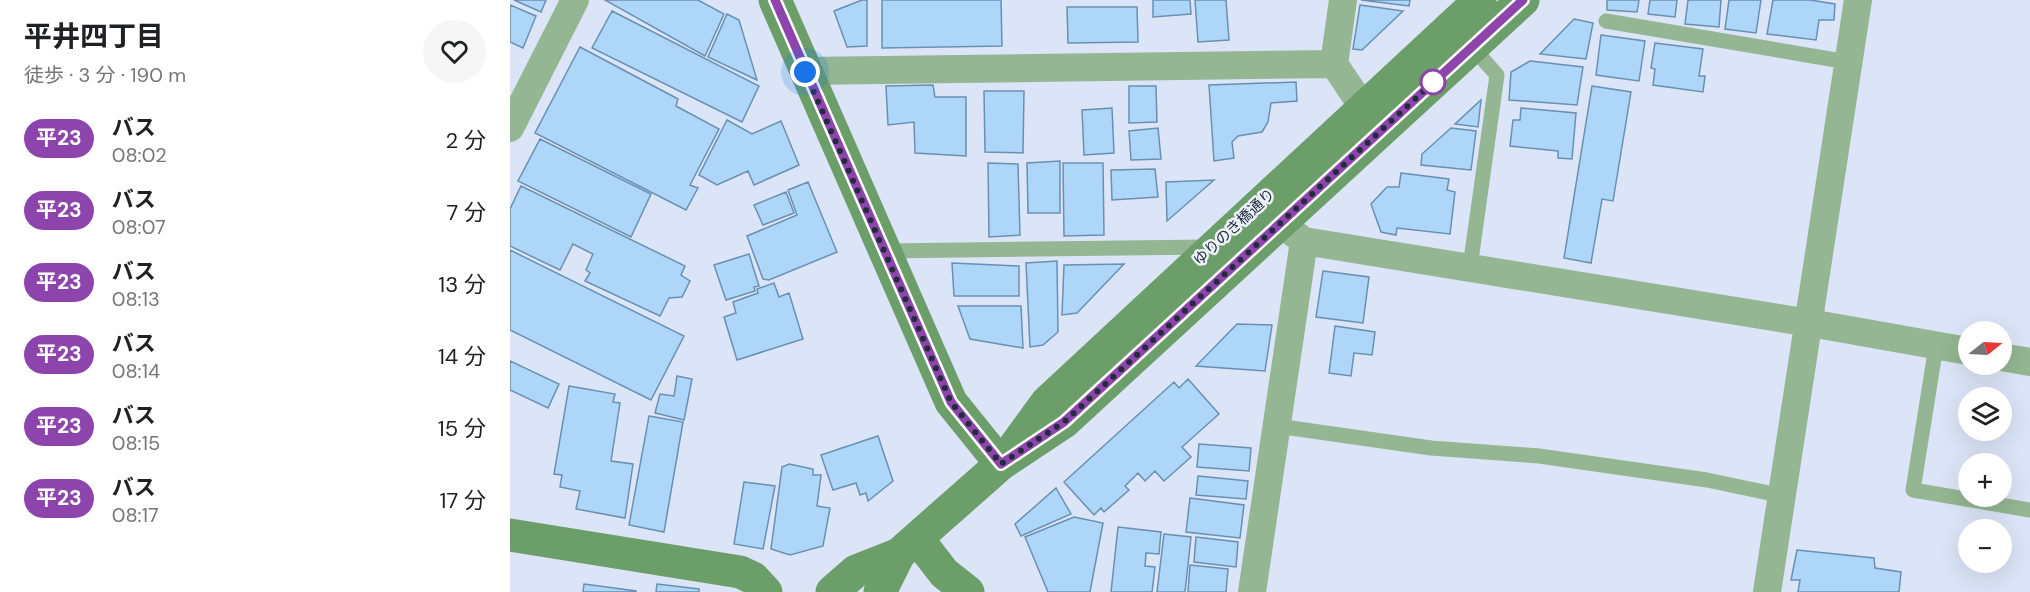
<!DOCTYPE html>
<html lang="ja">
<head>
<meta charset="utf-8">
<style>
	:root { --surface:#fff; --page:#f6f6f6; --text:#202124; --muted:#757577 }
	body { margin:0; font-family:"DM Sans","Noto Sans JP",sans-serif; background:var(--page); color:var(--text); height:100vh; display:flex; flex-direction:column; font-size:22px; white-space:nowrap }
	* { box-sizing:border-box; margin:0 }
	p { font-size:20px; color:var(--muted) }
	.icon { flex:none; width:33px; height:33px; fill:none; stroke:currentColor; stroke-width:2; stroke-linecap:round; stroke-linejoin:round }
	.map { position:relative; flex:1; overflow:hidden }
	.details { display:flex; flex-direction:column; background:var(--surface); width:510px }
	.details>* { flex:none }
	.badge { padding:0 12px; border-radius:20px; font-size:21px; line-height:39px }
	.needle { width:39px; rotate:72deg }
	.buttons { position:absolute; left:1448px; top:321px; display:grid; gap:12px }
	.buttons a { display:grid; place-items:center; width:54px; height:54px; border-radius:50%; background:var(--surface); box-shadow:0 6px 24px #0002; font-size:30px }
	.you { position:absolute; width:30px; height:30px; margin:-15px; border:4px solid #fff; border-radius:50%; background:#1a73e8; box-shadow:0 0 0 9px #1a73e833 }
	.map>.badge { position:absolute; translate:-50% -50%; box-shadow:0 0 0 3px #fff }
	.round { display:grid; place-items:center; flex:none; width:63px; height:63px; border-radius:32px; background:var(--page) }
	.headline { display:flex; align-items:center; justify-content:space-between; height:102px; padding:0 24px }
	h1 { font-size:28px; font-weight:700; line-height:45px }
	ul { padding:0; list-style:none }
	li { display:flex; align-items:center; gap:18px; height:72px; padding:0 24px }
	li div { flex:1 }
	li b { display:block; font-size:22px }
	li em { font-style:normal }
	li .badge { min-width:66px; font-weight:700; text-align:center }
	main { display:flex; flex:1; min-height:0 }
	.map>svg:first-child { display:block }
	.building { fill:#add6f8; stroke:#6990b0; stroke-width:1.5 }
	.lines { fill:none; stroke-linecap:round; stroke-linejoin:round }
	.lane { stroke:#94b692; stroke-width:15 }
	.street { stroke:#94b692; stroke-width:28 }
	.secondary { stroke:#6b9e69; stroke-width:33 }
	.line-casing { stroke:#fff; stroke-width:14 }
	.line { stroke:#8e44ad; stroke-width:9 }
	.walk { stroke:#232c3c; stroke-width:6; stroke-dasharray:0 10.8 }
	.stop-dot { fill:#fff; stroke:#8e44ad; stroke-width:3 }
	.labels { text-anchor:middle; stroke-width:5; stroke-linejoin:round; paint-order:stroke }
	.street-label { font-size:15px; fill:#232c3c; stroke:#eef2fb }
</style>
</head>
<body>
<main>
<section class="details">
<div class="headline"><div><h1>平井四丁目</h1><p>徒歩 · 3 分 · 190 m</p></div><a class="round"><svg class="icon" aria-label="heart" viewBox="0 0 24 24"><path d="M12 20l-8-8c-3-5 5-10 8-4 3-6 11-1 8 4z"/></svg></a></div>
<ul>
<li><span class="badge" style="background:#8e44ad;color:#fff">平23</span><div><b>バス</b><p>08:02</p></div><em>2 分</em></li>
<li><span class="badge" style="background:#8e44ad;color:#fff">平23</span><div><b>バス</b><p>08:07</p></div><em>7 分</em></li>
<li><span class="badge" style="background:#8e44ad;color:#fff">平23</span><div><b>バス</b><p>08:13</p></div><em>13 分</em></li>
<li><span class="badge" style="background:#8e44ad;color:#fff">平23</span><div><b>バス</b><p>08:14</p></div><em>14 分</em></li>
<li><span class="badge" style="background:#8e44ad;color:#fff">平23</span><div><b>バス</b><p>08:15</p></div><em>15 分</em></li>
<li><span class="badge" style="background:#8e44ad;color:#fff">平23</span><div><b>バス</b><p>08:17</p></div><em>17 分</em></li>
</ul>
</section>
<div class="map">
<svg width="1520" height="592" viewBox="0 0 1520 592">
	<rect width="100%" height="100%" fill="#dce5f7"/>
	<path class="building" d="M4,0h32l-5,12z
		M95,0h93l26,14 -19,42z
		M352,0h5v46l-20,1 -13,-36z
		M372,0h119l1,46 -120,2z
		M643,0h37l1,14 -38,3z
		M685,0h31l3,40 -31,2z
		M851,0h49l-1,6z
		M1097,0h32l-2,12 -30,-2z
		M1140,0h27l-2,17 -27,-3z
		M1178,0h33l-2,27 -34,-3z
		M1219,0h32l-5,33 -31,-4z
		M1263,0h37l25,4 -1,16h-15l-3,20 -49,-6z
		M0,5l26,11 -13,32 -13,-6z
		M850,5l43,6 -41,39 -9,-1z
		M557,7h70l1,35 -70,1z
		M102,11l147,75 -17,36 -150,-74z
		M217,14l12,6 18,60 -49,-23z
		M1064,19l19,4 -7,36 -46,-5z
		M1091,35l44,6 -6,40 -43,-6z
		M1145,43l48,6 -4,27h6l-2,16 -50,-7 2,-16 -4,-1z
		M70,47l98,52 -2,7 43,23 -29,56 8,3 -12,22 -151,-77z
		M1020,61l53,6 -6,38 -68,-5 2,-28z
		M786,82l1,19 -26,2 -3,19 -6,10 -24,4 -6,6 2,16 -20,3 -5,-76z
		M423,85l2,12h31v59l-51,-3 -1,-31 -26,3 -2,-39z
		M619,86h27l1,36 -28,1z
		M1082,86l39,6 -18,109 -11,-2 -11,64 -27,-5z
		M474,91h40l-1,62 -38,-1z
		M971,100l-3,27 -23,-3z
		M602,108l2,45 -30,2 -2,-45z
		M1011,108l55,5 -4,46 -14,-1v-7l-48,-5 3,-26h7z
		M217,120l25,14 29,-13 18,44 -45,20 -6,-14 -31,14 -18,-10z
		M648,128l3,31 -30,1 -2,-29z
		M941,128l25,3 -5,39 -50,-5 1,-11z
		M30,139l111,55 -20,43 -113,-56z
		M550,161v52h-32l-1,-50z
		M478,163l30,1 2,71 -31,2z
		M553,163h40l1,72 -40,1z
		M645,169l3,28 -46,3 -1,-30z
		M891,173l48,6 -2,11 8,2 -5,42 -53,-6 -1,7 -15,-3 -10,-28 16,-17h12z
		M704,180l-47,41 -1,-39z
		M298,182l29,70 -68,28 -6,-1 -16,-43 50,-21 -9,-25z
		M11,186l164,80 -4,9 9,6 -8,16 -13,1 -9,18 -75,-35 5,-8 -4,-3 7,-16 -20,-10 -13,26 -50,-24v-37z
		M276,192l8,21 -31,12 -9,-20z
		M0,250l174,86 -33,64 -141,-70z
		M239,254l10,32 -5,1 1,4 -29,9 -12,-35z
		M547,261l1,71 -15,13 -13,2 -4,-84z
		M442,263l67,3v30h-65z
		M614,264l-47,49 -15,2 2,-50z
		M813,271l46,6 -6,46 -47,-6z
		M264,283l5,14 10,-4 14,46 -66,21 -13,-43 12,-4 -3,-11 25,-9 -1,-4z
		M448,306h63l2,42 -53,-9z
		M727,324l35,1 -7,46 -69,-5z
		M825,326l40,6 -3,23 -18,-2 -3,23 -22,-3z
		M0,361l49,23 -11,24 -38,-18z
		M167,376l15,3 -8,41 -29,-7 5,-19 14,2z
		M678,379l31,35 -37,33 9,10 -27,24 -9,-10 -10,10 -7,-8 -13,13 4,4 -25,22 -3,-4 -7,7 -30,-33 110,-100 5,6z
		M59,386l46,8 -2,8 7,1 -9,58 22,3 -8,54 -49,-9 4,-18 -20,-4 2,-12 -8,-1z
		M139,416l34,6 -19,110 -35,-7z
		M368,436l15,45 -25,20 -2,-8 -6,2 -4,-12 -23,7 -12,-35z
		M689,444l52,4 -2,23 -52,-4z
		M279,464l24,5v6h8l-4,31 13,2 -7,38 -33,9 -19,-6 11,-82z
		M688,476l50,5 -2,18 -50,-4z
		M234,482l31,4 -12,63 -29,-5z
		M546,488l15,26 -50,22 -6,-12z
		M680,498l54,7 -4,33 -54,-6z
		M564,517l29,6 -13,69h-42l-23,-55z
		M608,527l43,5 -2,22 -13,-1 -1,13 10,1 -3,25h-41z
		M654,534l27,3 -6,55h-28z
		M686,537l42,5 -2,25 -42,-5z
		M1287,550l77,8 1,10 26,4 -2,20h-101l2,-12h-9z
		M680,565l38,4 -2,23h-38z
		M74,584l52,7v1h-53z
		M147,584l42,5v3h-43z"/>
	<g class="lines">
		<path class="lane" d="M1096,21l242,41
			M374,251l324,-4
			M960,267l27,-192 -25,-28
			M1426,346l-23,144 117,20
			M767,426l154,22 108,8 168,24 76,16"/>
		<path class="street" d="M824,64l9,-64
			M295,71l529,-7 29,43
			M0,128l65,-128
			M771,224l23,17 506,82 158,28
			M1491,357l29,5
			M742,592l52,-351
			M1257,592l91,-592"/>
		<path class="secondary" d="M265,0l176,402 50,62
			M505,446l32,-44 433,-402
			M0,535l230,37 13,6 13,14
			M407,538l27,35 24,19
			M322,592l24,-21 43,-17 102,-90 63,-42 459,-422
			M370,592l19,-38"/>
	</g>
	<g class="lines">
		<g class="line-casing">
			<path id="line" d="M265,0l176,402 50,62 63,-42 459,-422"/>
		</g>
		<use href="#line" class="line"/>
		<path class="walk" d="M295,72l146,330 50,62 63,-42 373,-343 -4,3"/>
	</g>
	<circle class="stop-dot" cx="923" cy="82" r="12"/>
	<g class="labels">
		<g class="street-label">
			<text transform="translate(724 227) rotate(-43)" y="5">ゆりのき橋通り</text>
		</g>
	</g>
</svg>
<div class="buttons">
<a><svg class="needle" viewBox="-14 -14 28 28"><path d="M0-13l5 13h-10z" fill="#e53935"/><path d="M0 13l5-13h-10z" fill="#757577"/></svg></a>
<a><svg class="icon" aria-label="layers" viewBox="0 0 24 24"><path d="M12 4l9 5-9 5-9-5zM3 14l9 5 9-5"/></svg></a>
<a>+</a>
<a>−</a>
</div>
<div class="you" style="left:295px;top:72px"></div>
</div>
</main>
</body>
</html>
